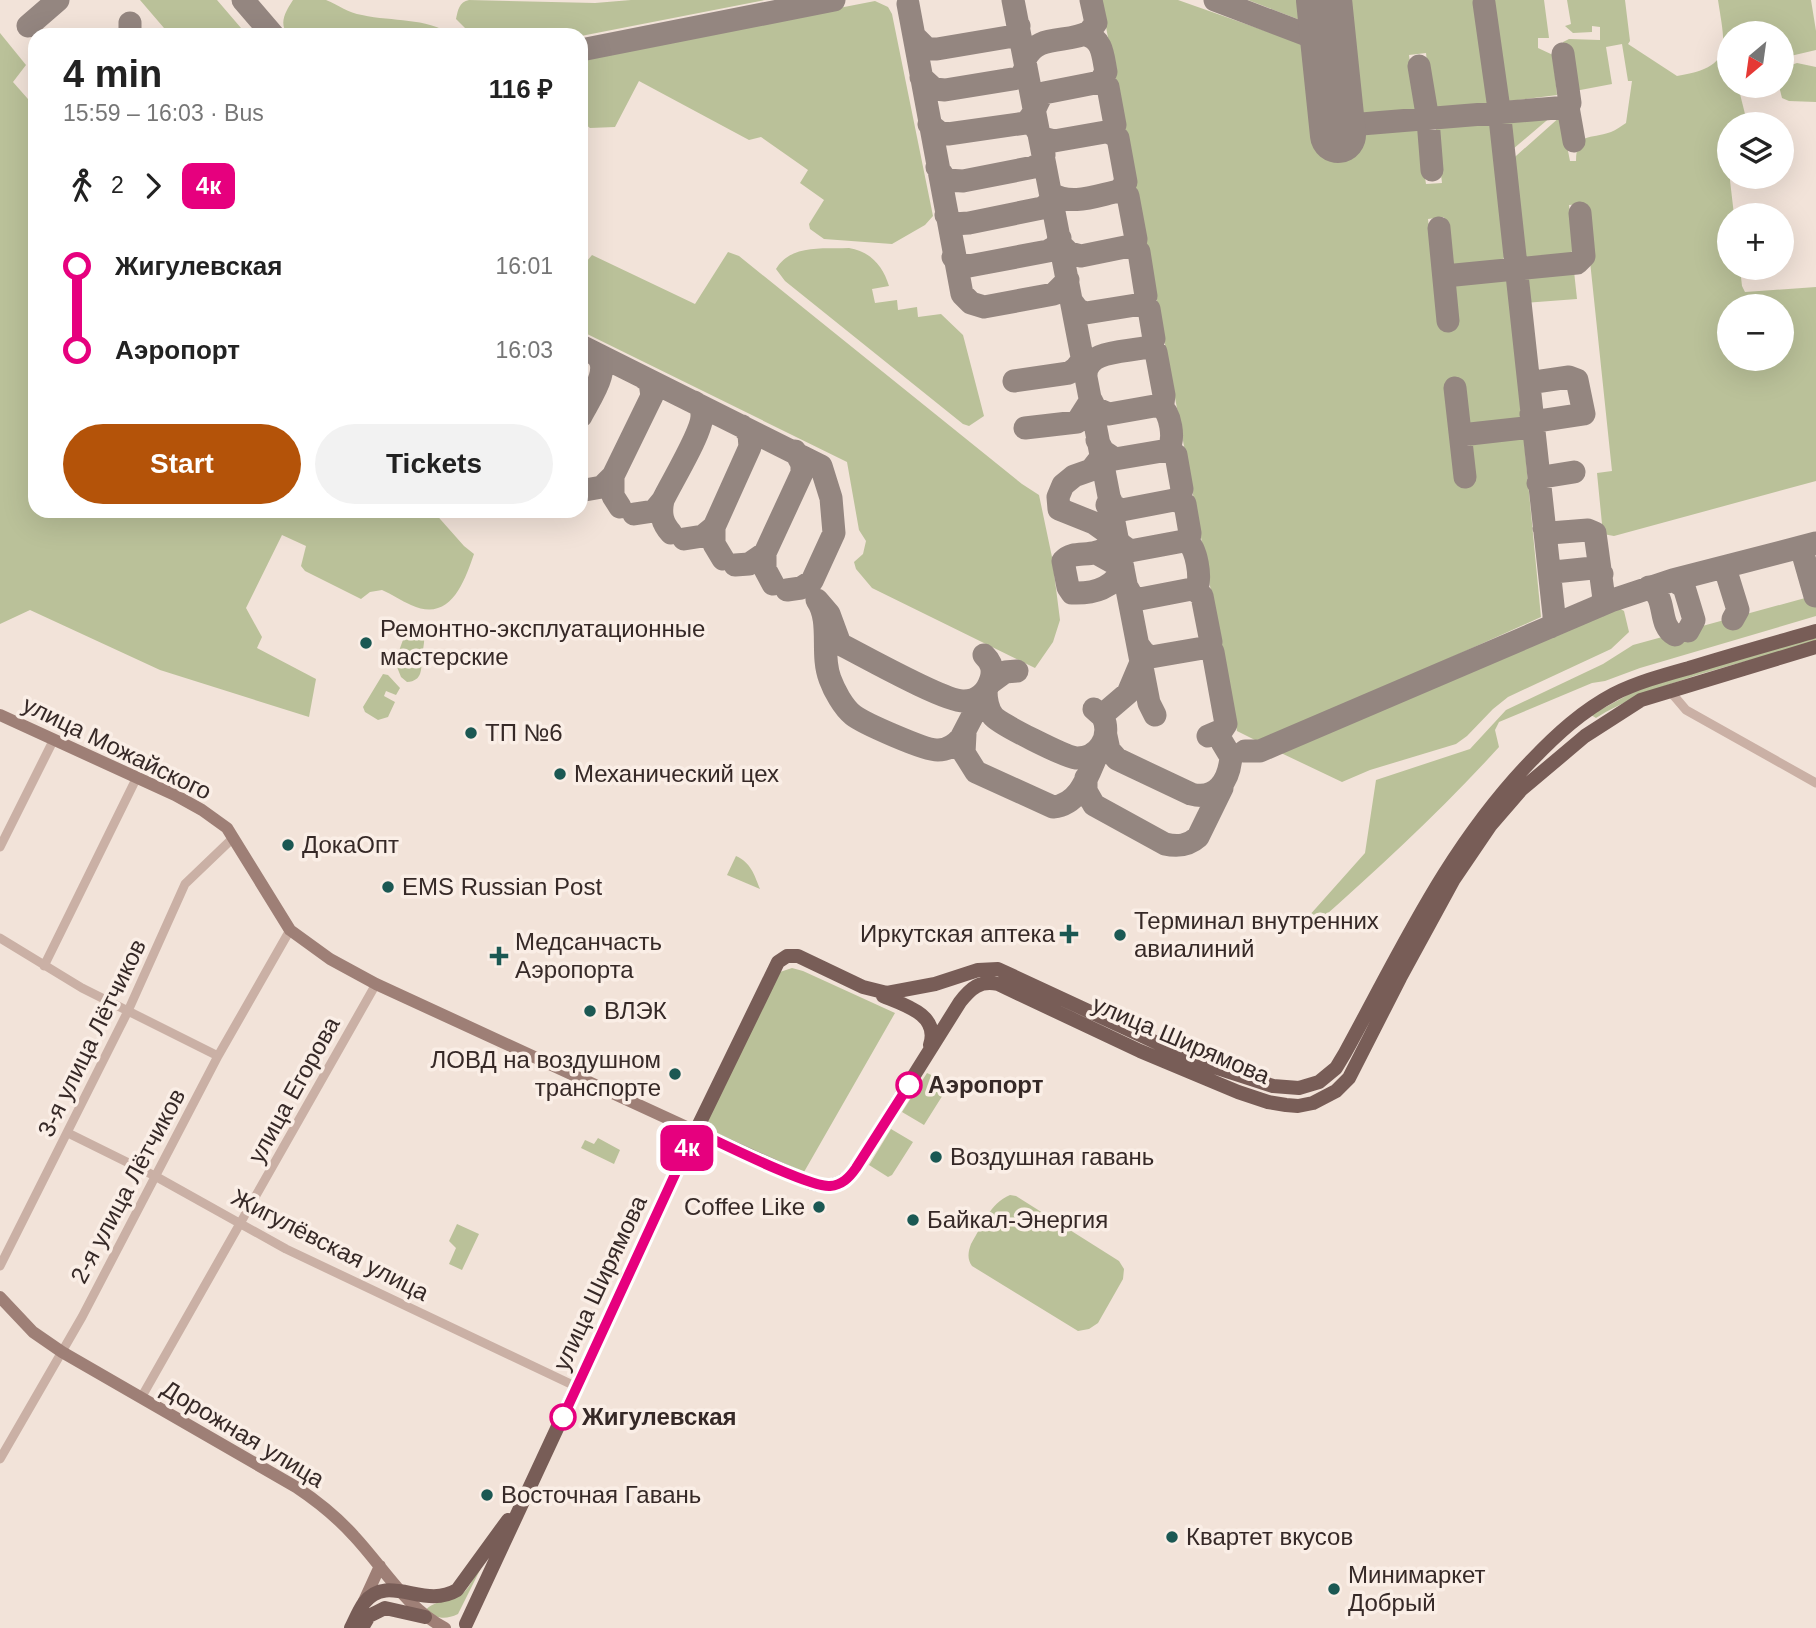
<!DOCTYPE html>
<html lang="en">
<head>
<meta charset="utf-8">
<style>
	:root { --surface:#fff; --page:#f2f2f2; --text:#222; --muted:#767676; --accent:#b45309 }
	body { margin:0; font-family:Arial,sans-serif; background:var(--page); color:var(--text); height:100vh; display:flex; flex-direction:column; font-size:26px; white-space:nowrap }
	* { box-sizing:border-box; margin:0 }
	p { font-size:23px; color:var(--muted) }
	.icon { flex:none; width:38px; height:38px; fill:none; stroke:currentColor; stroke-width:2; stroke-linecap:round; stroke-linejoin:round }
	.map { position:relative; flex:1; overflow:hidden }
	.sheet { position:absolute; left:28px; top:28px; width:560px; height:490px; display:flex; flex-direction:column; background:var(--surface); border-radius:21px; box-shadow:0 7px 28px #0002 }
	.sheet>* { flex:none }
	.badge { padding:0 14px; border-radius:10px; font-size:24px; line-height:46px }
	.needle { width:46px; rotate:209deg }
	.tools { position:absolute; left:1717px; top:21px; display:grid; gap:14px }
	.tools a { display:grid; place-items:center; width:77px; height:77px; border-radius:50%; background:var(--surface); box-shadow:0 7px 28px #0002; font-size:35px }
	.map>.badge { position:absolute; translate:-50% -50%; box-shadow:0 0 0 4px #fff }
	.legs { display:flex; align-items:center; gap:10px; height:77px; padding:0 35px; font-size:23px }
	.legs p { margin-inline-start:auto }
	.summary { display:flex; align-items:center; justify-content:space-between; height:119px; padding:0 35px }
	h1 { font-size:38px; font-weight:700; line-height:52px }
	.button { display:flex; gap:14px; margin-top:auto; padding:14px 35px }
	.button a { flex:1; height:80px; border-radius:42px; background:var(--accent); color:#fff; font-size:28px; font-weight:700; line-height:80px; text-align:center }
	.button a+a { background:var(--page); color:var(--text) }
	ul { padding:0 35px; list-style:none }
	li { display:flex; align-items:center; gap:24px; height:84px; font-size:26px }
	li i { display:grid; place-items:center; width:10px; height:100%; margin:0 9px; background:currentColor }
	li i::after { content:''; width:18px; height:18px; margin:-9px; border:5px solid; border-radius:50%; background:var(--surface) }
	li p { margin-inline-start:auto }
	li:first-child i { background:linear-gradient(#0000 50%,currentColor 0) }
	li:last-child i { background:linear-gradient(currentColor 50%,#0000 0) }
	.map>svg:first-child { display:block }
	.green { fill:#bac199; fill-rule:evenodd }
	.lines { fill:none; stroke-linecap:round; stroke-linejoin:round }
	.taxiway { stroke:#948680; stroke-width:23 }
	.runway { stroke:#948680; stroke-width:56 }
	.street { stroke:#cab0a5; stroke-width:9 }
	.secondary { stroke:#9e7f76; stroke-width:12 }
	.primary { stroke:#785d57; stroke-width:14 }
	.line-1-casing { stroke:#fff; stroke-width:16 }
	.line-1 { stroke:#e6007e; stroke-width:10 }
	.poi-dot { fill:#1b5853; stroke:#faeee6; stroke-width:2.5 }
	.stop-1-dot { fill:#fff; stroke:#e6007e; stroke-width:3.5 }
	.labels { text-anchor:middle; stroke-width:7; stroke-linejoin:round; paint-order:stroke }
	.poi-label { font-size:24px; fill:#362927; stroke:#faeee6; text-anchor:start }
	.street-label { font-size:24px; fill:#362927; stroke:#faeee6 }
	.stop-label { font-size:24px; font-weight:bold; fill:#362927; stroke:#faeee6; text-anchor:start }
</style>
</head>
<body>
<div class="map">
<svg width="1816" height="1628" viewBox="0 0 1816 1628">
	<rect width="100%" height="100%" fill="#f2e3d9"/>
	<path class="green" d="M140,0h77l30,35h-77z
		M293,0c10,0 24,0 33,0 13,5 22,13 36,15 32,7 62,2 91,20h-165c-10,-12 -2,-24 5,-35z
		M469,0l126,3 36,-3h134l-184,36 -109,-1 -16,-16c2,-9 3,-17 13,-19z
		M1101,0h77l133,47 13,110 20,-2 -2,-26 75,-5 9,60 16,-1 -7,-61 54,-6 16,139 -4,8 -52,6 -5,-52 -16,2 13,109 15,-1 -6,-49 50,-5 8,5 15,144 -55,8 -7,-51 -14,3 12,103 14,-1 -4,-45 54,-9 18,187 -280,126 -24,-12z
		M1248,0h58l2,23z
		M1342,0h136l10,104 -56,5 -6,-56 -17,2 7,55 -53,5 -8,-4z
		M1489,0h55l5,38h-11v10l15,7 4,40 -56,7z
		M1567,0h58l5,41 -2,3 49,32c57,-9 48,-29 41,-76h93l5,31v19l-34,8v-25h-53v53h9l8,32 -17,6 -4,13 9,78h-5v53h11l2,18 3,6 71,-5v194l-202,55 -11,-2 -6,-61 15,-2 -28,-267 -15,1 5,42 -4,8 -46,5 -6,-5 -11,-91 54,-48 9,45h6c1,-30 13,-21 35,-29 5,-2 10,-6 15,-9l6,-42h-4l-6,-37 -16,3 6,37 -37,7 -12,-49 6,-3 31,1v-13l-8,-1v6l-19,1 -8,-7 6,-2zM1729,306h53v53h-53z
		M875,1l13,6 4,7 41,202 -8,9 -33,19 -68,-5 -14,-10 -1,-5 15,-24 -24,-17 8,-13 -47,-33 -12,3 -110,-59 -24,46 -25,1 -9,-7v-63z
		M0,33l26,32 -13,17 22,25v404h398l31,35 10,8c-10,29 -24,69 -63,51 -10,-4 -19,-11 -29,-15l-12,2 -9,7 -56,-28 -4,-5 5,-20 -24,-11 -36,73 16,29 -5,11 59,31 -7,38 -149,-47 -130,-60 -30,14z
		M1797,63l19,4v35l-27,-1 -7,-3 -3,-12h3v-18z
		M1559,110l-53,45 -5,-36 4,-4z
		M849,248c21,3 34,18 40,38l-17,3 3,14 22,-3 1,10 19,-3 1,10 23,-3 22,21 21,81 -15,10 -6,-2 -178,-143 -9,-12c15,-25 46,-20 73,-21z
		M728,252l11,4 283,228 17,11 13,62 8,63 -7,22 -18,26 -163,-80 -16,-19 -2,-7 9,-8 3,-13 -7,-11 -12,-68 -266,-131v-63l11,-13 103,49z
		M1569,266l5,5 3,28 -54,4 -4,-26 4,-6z
		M1816,595v21l-176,52 -35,13 -13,2 -93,39 -4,8 4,17c-57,63 -118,119 -181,175l-10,-5 57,-64 11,-73 94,-31 36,-39 97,-46 30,-19z
		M1617,607l7,4 5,21 -18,17 -103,48 -15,12 -26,27 -11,8 -86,26 -28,12 -61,-29z
		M412,624l12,9c1,9 -1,15 -2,24 -1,12 1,24 -15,25l-6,-5 -6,-15 13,-36z
		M1816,636v6c-71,21 -158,38 -220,76l-5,-3 55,-30z
		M383,674l5,1 12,13 -4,7 -10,-4 -2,5 11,6 -7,15 -10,3 -13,-8 -2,-5z
		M736,856c15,7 18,18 24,33l-33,-14z
		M792,968l11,3 92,42 -91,159 -101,-45 74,-154z
		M927,1073l15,7 4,10 -22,35 -22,-13z
		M891,1129l22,13 -21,33 -4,2 -19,-12z
		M598,1138l22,12 -6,14 -33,-16 4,-8 9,4z
		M1010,1195l6,1 103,65 5,8 -1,10 -25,44 -9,6 -11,2 -106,-65c-5,-7 -4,-14 -1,-22 11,-18 19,-41 39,-49z
		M457,1224l22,10 -17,36 -13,-6 7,-16 -7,-7z
		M482,1560l2,2 -26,52c-13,6 -21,5 -32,-4 9,-11 25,-7 36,-16 9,-7 15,-23 20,-34z"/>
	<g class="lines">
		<path class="taxiway" d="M243,0l30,35
			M1013,0l136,703 6,12
			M1215,0l113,43
			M1484,3l15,106 55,506v6l-4,6
			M908,4l54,290 9,9 13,4 70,-13 14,-14
			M28,26l30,-26
			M130,35v-12
			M914,36l13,13h10l77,-13 5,-10
			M581,50l253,-50
			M1025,60c11,-27 43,-16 64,-28l7,-9 -5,-23
			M1419,66l9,54 4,50
			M921,77l13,12 11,1 73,-12 4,-3 4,-8
			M1568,107l6,34
			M929,124l10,8 9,2 77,-11c11,-8 10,-21 19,-30l56,-11 6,-10c-3,-15 -3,-33 -20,-37
			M1337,126l231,-19 2,-4 -7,-49
			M1035,127l7,11 12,3 57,-10 4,-6 -7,-38 -8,-5
			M937,167l9,13 17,1 71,-14 7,-4 3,-8
			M1051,193c19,14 47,2 68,-2l7,-9 -8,-44 -9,-6
			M946,215l7,9 16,-1 73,-15 7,-5 2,-7
			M1439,228l9,93
			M1061,245l8,8 12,3 54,-11 1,-6 -8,-43 -9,-5
			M1131,247l8,5 7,44 -4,8
			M953,257l7,7 9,2 79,-15 7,-4 5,-9
			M1445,273l10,2 122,-12 7,-7 -4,-43
			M1072,302l6,8 8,3 56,-9 7,5 5,30 -3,7c-19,7 -65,2 -65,29
			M581,346l240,120 10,32 3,35 -22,48 -11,7 -14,2
			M1528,376l4,6h3l34,-5 8,3 7,34 -46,7 -5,-2 -2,-5
			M1014,381l55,-8 7,-5 7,-9
			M1455,388l10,89
			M581,416c8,-16 34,-51 12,-63
			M1025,428l52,-6 14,-22 4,8 14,6 51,-9 3,-2 1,-8 -8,-43 -8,-4
			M1461,435l72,-8
			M1097,440l6,11 12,8 53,-9c7,-11 3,-37 -8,-45
			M613,476v20l7,11
			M1538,483l5,-6 31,-5
			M585,490l17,-3 11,-11 39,-80 -2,-14 -6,-4
			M1107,505l3,-6 3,7 9,4 52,-10 6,-4 2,-7 -6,-34 -8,-5
			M634,514l20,-3 9,-11
			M1544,528l6,5 38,-3 7,3 9,66 -5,7
			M671,533c-9,-10 -11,-19 -8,-33 8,-17 40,-69 39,-85 0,-6 -2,-10 -8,-13
			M684,539l19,-3 11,-9
			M1119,543l11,8 59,-11 1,-7 -5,-29 -11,-4
			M1801,547l14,49
			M1096,553l27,15c-9,20 -30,26 -51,25l-4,-6 -5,-26c9,-10 22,-5 34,-9 8,-2 14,-8 21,-12l-24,-17 -35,-14 -1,-12 5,-12 11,-9 17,-6 11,-14
			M723,559l-9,-15v-17l36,-80 -1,-13 -7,-8
			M735,565l14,-1 16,-11
			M1549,568l5,4 39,-4 9,6
			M1725,568l13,42 -5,9
			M1673,580l11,7 10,33 -6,11
			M773,584l-8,-15v-16l37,-80v-9l-7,-13
			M1649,587c19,10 8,38 26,48
			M1128,589l4,7 8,3 57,-11c4,-11 0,-39 -10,-47
			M1138,645l6,8 7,4 58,-10 2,-5 -9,-46 -7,-6
			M1207,649l6,3 13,72 -4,6 -14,6
			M984,655c7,7 10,14 7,24 -4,13 -13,22 -27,22 -19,1 -102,-46 -124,-57l-11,-30 -12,-14c15,22 3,53 13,79 4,11 13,28 23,36 10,8 73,36 85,35 9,0 17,-5 23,-12l25,-48
			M990,683l15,-11 12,-1
			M986,690c0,10 1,18 7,26 6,8 73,41 83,42 22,1 36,-21 27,-41l-9,-8
			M1107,711l21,-18 14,-33
			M965,734l-1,19 12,19 77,35c29,-3 36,-36 47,-59
			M1106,736l3,14 8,9 74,35c26,7 38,-14 40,-37l-9,-15
			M1245,751h15l14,-6 339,-145 60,-20 143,-37
			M1086,778v13l8,14 71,39c13,3 23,2 33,-7l24,-49"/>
		<path class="runway" d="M1324,0l14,135"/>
		<path class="street" d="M1669,690l17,20 130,73
			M0,847l54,-108
			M0,938l82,50 136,68
			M44,966l93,-189
			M68,1133l87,43 131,73 291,138
			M0,1266l128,-255 57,-127 48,-46
			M141,1398l235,-414
			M0,1459l82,-142 136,-261 72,-126"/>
		<path class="secondary" d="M0,715l175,80 27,15 25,18 63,102 40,29 46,25 319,147
			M0,1297l33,35 29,20 234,135c21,14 41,30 58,49 29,31 53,73 91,92
			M364,1601l16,-35"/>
		<path class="primary" d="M883,996c22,9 57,19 47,49
			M695,1131l116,52c20,6 32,2 45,-15l104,-166c11,-14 20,-22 38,-18l142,67 98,41 30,10 18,3 12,1 15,-3 23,-12 13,-13 51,-100 54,-99 36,-53 31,-36 64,-54 56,-36 175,-53
			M466,1624l222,-477 90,-185 9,-6h11l65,31 24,6 48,-9 43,-14 20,-1 198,92 77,25 26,2 20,-6 17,-14 9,-15c57,-104 103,-206 187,-293 25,-26 50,-49 82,-66 24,-12 50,-19 75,-26 42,-13 85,-25 127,-37
			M351,1628c4,-8 8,-18 13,-25 24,-31 60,7 93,-13l51,-70
			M362,1628l7,-12 16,-8 40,9"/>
	</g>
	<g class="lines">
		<g class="line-1-casing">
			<path id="line-1" d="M563,1417l132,-286c24,11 115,57 135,55 12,-1 19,-8 26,-18l53,-83"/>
		</g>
		<use href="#line-1" class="line-1"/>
	</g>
	<g class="poi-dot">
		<circle cx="366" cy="643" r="7"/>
		<circle cx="471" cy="733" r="7"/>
		<circle cx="560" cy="774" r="7"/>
		<circle cx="288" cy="845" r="7"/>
		<circle cx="388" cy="887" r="7"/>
		<path d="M1065.5 923.5h7v7h7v7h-7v7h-7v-7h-7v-7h7z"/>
		<circle cx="1120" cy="935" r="7"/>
		<path d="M495.5 945.5h7v7h7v7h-7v7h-7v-7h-7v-7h7z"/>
		<circle cx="590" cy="1011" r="7"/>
		<circle cx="675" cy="1074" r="7"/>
		<circle cx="936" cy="1157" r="7"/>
		<circle cx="819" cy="1207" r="7"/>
		<circle cx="913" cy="1220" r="7"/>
		<circle cx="487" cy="1495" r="7"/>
		<circle cx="1172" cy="1537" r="7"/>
		<circle cx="1334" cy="1589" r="7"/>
	</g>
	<g class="stop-1-dot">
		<circle cx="909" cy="1085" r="12"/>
		<circle cx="563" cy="1417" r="12"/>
	</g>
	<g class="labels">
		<g class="poi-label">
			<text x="380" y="637">Ремонтно-эксплуатационные<tspan x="380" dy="28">мастерские</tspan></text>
			<text x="485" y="741">ТП №6</text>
			<text x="574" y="782">Механический цех</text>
			<text x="302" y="853">ДокаОпт</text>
			<text x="402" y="895">EMS Russian Рost</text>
			<text x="1134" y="929">Терминал внутренних<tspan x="1134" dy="28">авиалиний</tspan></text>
			<text x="1055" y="942" text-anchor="end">Иркутская аптека</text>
			<text x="515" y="950">Медсанчасть<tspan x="515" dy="28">Аэропорта</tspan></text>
			<text x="604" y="1019">ВЛЭК</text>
			<text x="661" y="1068" text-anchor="end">ЛОВД на воздушном<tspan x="661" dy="28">транспорте</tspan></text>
			<text x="950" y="1165">Воздушная гавань</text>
			<text x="805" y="1215" text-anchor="end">Coffee Like</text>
			<text x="927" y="1228">Байкал-Энергия</text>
			<text x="501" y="1503">Восточная Гавань</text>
			<text x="1186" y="1545">Квартет вкусов</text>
			<text x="1348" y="1583">Минимаркет<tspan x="1348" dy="28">Добрый</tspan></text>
		</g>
		<g class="street-label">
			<text transform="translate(117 748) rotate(26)" y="8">улица Можайского</text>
			<text transform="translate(92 1038) rotate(-64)" y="8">3-я улица Лётчиков</text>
			<text transform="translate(1181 1040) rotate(23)" y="8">улица Ширямова</text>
			<text transform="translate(294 1090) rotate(-61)" y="8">улица Егорова</text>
			<text transform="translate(128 1186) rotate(-62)" y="8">2-я улица Лётчиков</text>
			<text transform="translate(330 1245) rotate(27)" y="8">Жигулёвская улица</text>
			<text transform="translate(600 1283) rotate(-65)" y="8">улица Ширямова</text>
			<text transform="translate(243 1434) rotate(31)" y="8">Дорожная улица</text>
		</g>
		<g class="stop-label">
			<text x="928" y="1093">Аэропорт</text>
			<text x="582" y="1425">Жигулевская</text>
		</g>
	</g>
</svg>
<div class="tools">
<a><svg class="needle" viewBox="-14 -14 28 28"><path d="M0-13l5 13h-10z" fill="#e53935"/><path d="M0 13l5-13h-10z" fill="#767676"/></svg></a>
<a><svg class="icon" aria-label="layers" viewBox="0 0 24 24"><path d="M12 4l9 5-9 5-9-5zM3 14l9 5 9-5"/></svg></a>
<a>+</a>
<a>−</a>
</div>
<b class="badge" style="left:687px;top:1148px;background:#e6007e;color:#fff">4к</b>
<section class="sheet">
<div class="summary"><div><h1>4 min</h1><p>15:59 – 16:03 · Bus</p></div><b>116 ₽</b></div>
<div class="legs"><svg class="icon" aria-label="walk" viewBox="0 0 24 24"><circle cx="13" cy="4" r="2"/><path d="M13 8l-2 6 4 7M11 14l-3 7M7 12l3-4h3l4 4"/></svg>2<svg class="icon" aria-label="forward" viewBox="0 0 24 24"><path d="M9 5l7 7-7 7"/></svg><b class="badge" style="background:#e6007e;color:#fff">4к</b></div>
<ul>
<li><i style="color:#e6007e"></i><b>Жигулевская</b><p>16:01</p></li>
<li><i style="color:#e6007e"></i><b>Аэропорт</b><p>16:03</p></li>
</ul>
<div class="button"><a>Start</a><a>Tickets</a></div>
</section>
</div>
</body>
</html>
